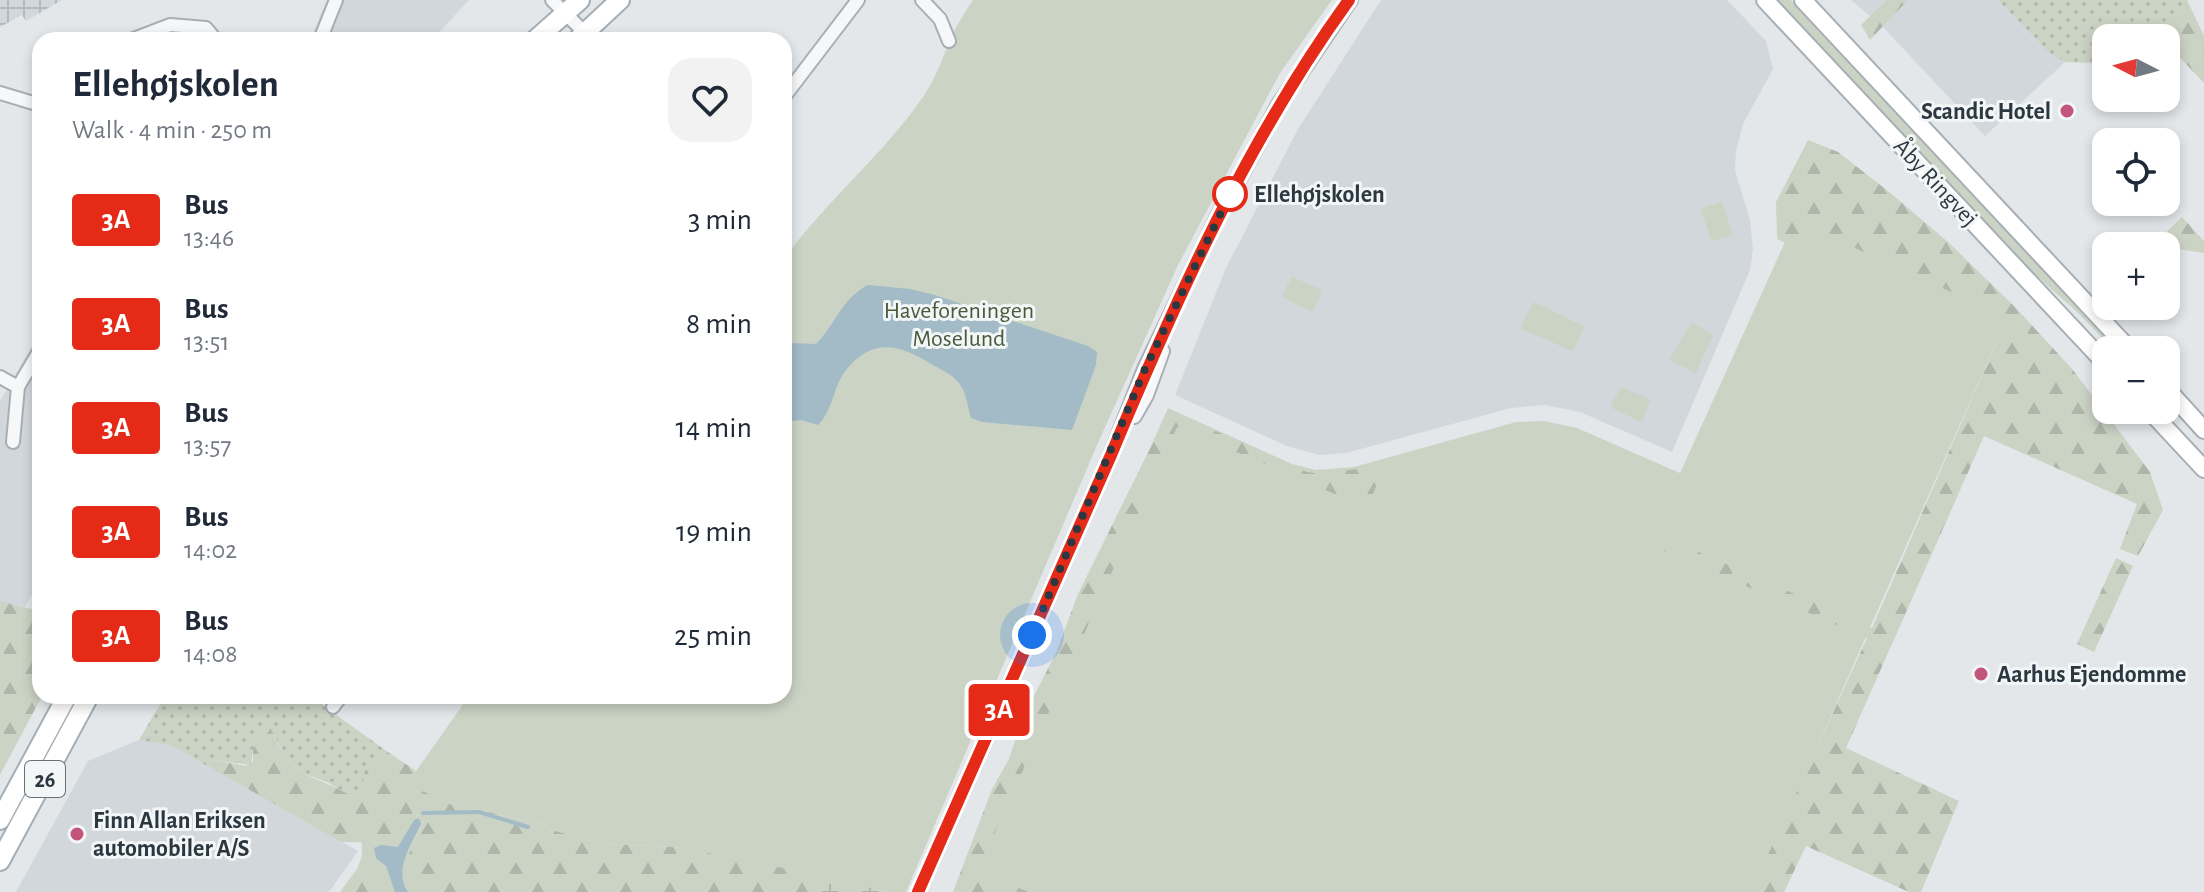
<!DOCTYPE html>
<html lang="en">
<head>
<meta charset="utf-8">
<style>
	:root { --surface:#fff; --page:#f2f2f3; --text:#1f2937; --muted:#747a83 }
	body { margin:0; font-family:"Alegreya Sans",sans-serif; background:var(--page); color:var(--text); height:100vh; display:flex; flex-direction:column; font-size:30px; white-space:nowrap }
	* { box-sizing:border-box; margin:0 }
	p { font-size:26px; color:var(--muted) }
	.icon { flex:none; width:44px; height:44px; fill:none; stroke:currentColor; stroke-width:2; stroke-linecap:round; stroke-linejoin:round }
	.map { position:relative; flex:1; overflow:hidden }
	.side { position:absolute; left:32px; top:32px; width:760px; height:672px; display:flex; flex-direction:column; background:var(--surface); border-radius:24px; box-shadow:0 4px 12px #0003 }
	.side>* { flex:none }
	.badge { padding:0 16px; border-radius:6px; font-size:28px; line-height:52px }
	.needle { width:52px; rotate:276deg }
	.controls { position:absolute; left:2092px; top:24px; display:grid; gap:16px }
	.controls a { display:grid; place-items:center; width:88px; height:88px; border-radius:16px; background:var(--surface); box-shadow:0 4px 12px #0003; font-size:40px }
	.you { position:absolute; width:40px; height:40px; margin:-20px; border:6px solid #fff; border-radius:50%; background:#1a73e8; box-shadow:0 0 0 12px #1a73e833 }
	.map>.badge { position:absolute; translate:-50% -50%; box-shadow:0 0 0 4px #fff }
	.round { display:grid; place-items:center; flex:none; width:84px; height:84px; border-radius:24px; background:var(--page) }
	.overview { display:flex; align-items:center; justify-content:space-between; height:136px; padding:0 40px }
	h1 { font-size:38px; font-weight:700; line-height:60px }
	ul { padding:0; list-style:none }
	li { display:flex; align-items:center; gap:24px; height:104px; padding:0 40px }
	li div { flex:1 }
	li b { display:block; font-size:30px }
	li em { font-style:normal }
	li .badge { min-width:88px; font-weight:700; text-align:center }
	.map>svg:first-child { display:block }
	.built { fill:#d2d7dc }
	.industrial { fill:url(#industrial-grid) }
	.green { fill:#cbd3c5 }
	.forest { fill:url(#forest-firs) }
	.wetland { fill:url(#wetland-marsh) }
	.park { fill:url(#park-dots) }
	.water { fill:#a2bbc7 }
	.lines { fill:none; stroke-linecap:round; stroke-linejoin:round }
	.stream { stroke:#a2bbc7; stroke-width:4 }
	.minor-casing { stroke:#a8afb4; stroke-width:16 }
	.tertiary-casing { stroke:#a8afb4; stroke-width:18 }
	.secondary-casing { stroke:#a8afb4; stroke-width:20 }
	.primary-casing { stroke:#a4aeb5; stroke-width:22 }
	.minor { stroke:#f6f7f9; stroke-width:12 }
	.tertiary { stroke:#f6f7f9; stroke-width:14 }
	.secondary { stroke:#fff; stroke-width:16 }
	.primary { stroke:#fff; stroke-width:18 }
	.line-casing { stroke:#fff; stroke-width:18 }
	.line { stroke:#e52b18; stroke-width:12 }
	.walk { stroke:#2c3841; stroke-width:8; stroke-dasharray:0 14.4 }
	.poi-dot { fill:#c3547a; stroke:#f3f6f7; stroke-width:3 }
	.stop-dot { fill:#fff; stroke:#e52b18; stroke-width:4 }
	.labels { text-anchor:middle; stroke-width:6; stroke-linejoin:round; paint-order:stroke }
	.shield { fill:#f3f6f7; stroke:#687178; stroke-width:2 }
	.shield-label { font-size:22px; font-weight:bold; fill:#2c3841 }
	.poi-label { font-size:24px; font-weight:bold; fill:#2c3841; stroke:#f3f6f7; text-anchor:start }
	.street-label { font-size:24px; fill:#2c3841; stroke:#f3f6f7 }
	.stop-label { font-size:24px; font-weight:bold; fill:#2c3841; stroke:#f3f6f7; text-anchor:start }
	.park-label { font-size:24px; fill:#475b3b; stroke:#f3f6f7 }
</style>
</head>
<body>
<div class="map">
<svg width="2204" height="892" viewBox="0 0 2204 892">
	<defs>
		<pattern id="industrial-grid" width="8" height="8" patternUnits="userSpaceOnUse" patternTransform="scale(2)"><rect width="8" height="8" fill="#d2d7dc"/><path d="M0 4h8M4 0v8" fill="none" stroke="#b4b9be"/></pattern>
		<pattern id="forest-firs" width="22" height="20" patternUnits="userSpaceOnUse" patternTransform="scale(2)"><rect width="22" height="20" fill="#cbd3c5"/><path d="M5 1l3.5 6h-7zM16 11l3.5 6h-7z" fill="#aeb6aa"/></pattern>
		<pattern id="wetland-marsh" width="20" height="14" patternUnits="userSpaceOnUse" patternTransform="scale(2)"><rect width="20" height="14" fill="#cbd3c5"/><path d="M1 5h8M5 5V1M11 12h8M15 12V8" fill="none" stroke="#aeb6aa"/></pattern>
		<pattern id="park-dots" width="8" height="8" patternUnits="userSpaceOnUse" patternTransform="scale(2)"><rect width="8" height="8" fill="#cbd3c5"/><path d="M2 2h.1M6 6h.1" fill="none" stroke="#aeb6aa" stroke-width="1.8" stroke-linecap="round"/></pattern>
	</defs>
	<rect width="100%" height="100%" fill="#e3e7ea"/>
	<path class="built" d="M327,0h142l-37,40h-122z
		M1381,0h346l39,41 7,28 -30,55 -7,27 -1,20 15,49 3,29 -3,21 -78,182 -92,-40 -35,-7 -34,3 -165,45 -27,2 -32,-9 -112,-51 51,-127 72,-139z
		M1851,0h147l51,52 16,10 -80,74 -102,-109z
		M40,332v249l-15,26 -25,-6v-200z
		M139,740l34,6 185,105 -29,41h-313l72,-131z"/>
	<path class="industrial" d="M0,0h62l-36,21 -4,-6 -22,12z"/>
	<path class="green" d="M973,0h359l-52,73 -102,192 -80,178 -192,449h-18l-209,-45 -76,-3 -55,-15v-4l-98,-21 -43,-20 62,-88h315v-437c42,-58 98,-103 139,-162 12,-18 19,-36 26,-55 3,-9 18,-33 24,-42z
		M1777,0h14l328,350h-5l-37,-38 -57,-51z
		M1720,202l3,2 9,29 -2,3 -18,5 -11,-30 1,-3z
		M1795,220l202,93 6,14 -250,565h-750l-43,-16 208,-468 124,56 24,6 38,-3 162,-45 28,-1 33,7 103,45z
		M1292,277l28,12 2,4 -8,16 -3,2 -27,-13 -2,-3z
		M1534,302l51,25 -13,24 -50,-22 -1,-4z
		M1692,322l21,13 -17,38 -27,-13z
		M1621,387l28,12 1,3 -7,18 -4,1 -27,-13 -1,-3z
		M416,814l8,6c-12,29 -25,42 -12,72h-30l1,-5 -14,-19 -12,1 5,-13v-14l34,1z"/>
	<path class="forest" d="M1887,0h21l-38,40 -9,-15z
		M1998,0h189l17,36v47l-38,-40v-5h-5l-7,-7 -8,7h-40v25l-41,-1 -16,-10z
		M1808,140l30,12 50,39 60,51 68,66 57,62 77,102 13,38 -25,46 -18,-7 17,-45 -153,-68 -138,312 113,53 -38,91h-12l-103,-46 -22,46h-33l116,-254 -203,-87 5,-12 203,89 131,-301 -6,-14 -188,-86 -14,20 -18,-8 -1,-37z
		M2182,217l22,24v12l-47,-7 -2,-3z
		M1169,410l138,62 14,2 41,-6 15,11c0,9 -6,21 -14,27l-186,-79 -199,443 50,22h-75l39,-103 17,-30 13,-40 34,-66 22,-59z
		M2116,558l17,8 -39,86 -17,-8z
		M0,601l40,10v85h2l-42,79z
		M263,723h5c6,11 11,24 18,34 13,20 41,24 60,36l19,-23 23,-18 28,19 -8,13 42,20 98,21v4l55,15 76,3 143,29 -8,16h-402c-14,-29 0,-43 12,-71l-7,-7 -21,29 -55,-1 -130,-74 -2,-7 5,-1 32,6 7,-4v-13z
		M369,867l14,20 -1,5h-42l17,-23z"/>
	<path class="wetland" d="M822,876l66,16h-74z"/>
	<path class="park" d="M1998,0h189l1,1 -42,37h-40v25l-41,-1 -16,-10z
		M165,696h145l78,56 -23,18 -4,25 -15,-2 -17,-10 -26,-10 -16,-13 -19,-37 -5,1 -10,25 -2,16 -37,-5 -5,1 2,7 -38,-22 -34,-6z"/>
	<path class="water" d="M868,285l42,4 25,6 153,51 9,6 -1,13 -24,65 -90,-8 -11,-4c-4,-13 -4,-24 -12,-35 -6,-8 -17,-13 -26,-18 -32,-20 -60,-29 -87,5 -13,16 -13,41 -28,55l-17,-5 -17,2v-75l8,-4 24,1c19,-19 26,-46 52,-59z
		M419,818l2,6c-10,21 -28,46 -13,68h-13l-9,-26 -10,-8 -2,-10 7,-3 17,2 16,-27z"/>
	<g class="lines">
		<path class="stream" d="M423,813l56,-1 49,15"/>
		<g class="minor-casing">
			<path id="minor" d="M552,0l40,40
				M922,0l18,19 9,22
				M131,40l39,-15 36,3 10,12
				M320,40l16,-40
				M0,93l40,12
				M784,97l74,-97
				M0,377l18,10
				M13,442l5,-55 22,-37
				M333,707l8,-11"/>
		</g>
		<g class="tertiary-casing">
			<path id="tertiary" d="M1134,416l12,-21 16,-44
				M918,892l193,-437 34,-86 73,-152 62,-114 70,-103"/>
		</g>
		<g class="secondary-casing">
			<path id="secondary" d="M1765,0l341,364
				M1803,0l327,350
				M2166,388l38,42
				M2149,410l55,59"/>
		</g>
		<g class="primary-casing">
			<path id="primary" d="M535,40l45,-40
				M577,40l43,-40
				M0,820l67,-124
				M0,861l89,-165"/>
		</g>
		<use href="#minor" class="minor"/>
		<use href="#tertiary" class="tertiary"/>
		<use href="#secondary" class="secondary"/>
		<use href="#primary" class="primary"/>
	</g>
	<g class="lines">
		<g class="line-casing">
			<path id="line" d="M918,892l193,-437c66,-158 137,-316 238,-455"/>
		</g>
		<use href="#line" class="line"/>
		<path class="walk" d="M1032,635l113,-266 85,-175"/>
	</g>
	<g class="poi-dot">
		<circle cx="2067" cy="111" r="8"/>
		<circle cx="1981" cy="674" r="8"/>
		<circle cx="77" cy="834" r="8"/>
	</g>
	<circle class="stop-dot" cx="1230" cy="194" r="16"/>
	<g class="labels">
		<rect class="shield" x="25" y="761" width="40" height="36" rx="6"/>
		<g class="shield-label">
			<text x="45" y="787">26</text>
		</g>
		<g class="poi-label">
			<text x="2051" y="119" text-anchor="end">Scandic Hotel</text>
			<text x="1997" y="682">Aarhus Ejendomme</text>
			<text x="93" y="828">Finn Allan Eriksen<tspan x="93" dy="28">automobiler A/S</tspan></text>
		</g>
		<g class="street-label">
			<text transform="translate(1936 182) rotate(47)" y="8">Åby Ringvej</text>
		</g>
		<g class="stop-label">
			<text x="1254" y="202">Ellehøjskolen</text>
		</g>
		<g class="park-label">
			<text x="959" y="318">Haveforeningen<tspan x="959" dy="28">Moselund</tspan></text>
		</g>
	</g>
</svg>
<div class="controls">
<a><svg class="needle" viewBox="-14 -14 28 28"><path d="M0-13l5 13h-10z" fill="#e53935"/><path d="M0 13l5-13h-10z" fill="#747a83"/></svg></a>
<a><svg class="icon" aria-label="locate" viewBox="0 0 24 24"><circle cx="12" cy="12" r="6"/><path d="M12 2v4M12 18v4M2 12h4M18 12h4"/></svg></a>
<a>+</a>
<a>−</a>
</div>
<div class="you" style="left:1032px;top:635px"></div>
<b class="badge" style="left:999px;top:710px;background:#e52b18;color:#fff">3A</b>
<section class="side">
<div class="overview"><div><h1>Ellehøjskolen</h1><p>Walk · 4 min · 250 m</p></div><a class="round"><svg class="icon" aria-label="heart" viewBox="0 0 24 24"><path d="M12 20l-8-8c-3-5 5-10 8-4 3-6 11-1 8 4z"/></svg></a></div>
<ul>
<li><span class="badge" style="background:#e52b18;color:#fff">3A</span><div><b>Bus</b><p>13:46</p></div><em>3 min</em></li>
<li><span class="badge" style="background:#e52b18;color:#fff">3A</span><div><b>Bus</b><p>13:51</p></div><em>8 min</em></li>
<li><span class="badge" style="background:#e52b18;color:#fff">3A</span><div><b>Bus</b><p>13:57</p></div><em>14 min</em></li>
<li><span class="badge" style="background:#e52b18;color:#fff">3A</span><div><b>Bus</b><p>14:02</p></div><em>19 min</em></li>
<li><span class="badge" style="background:#e52b18;color:#fff">3A</span><div><b>Bus</b><p>14:08</p></div><em>25 min</em></li>
</ul>
</section>
</div>
</body>
</html>
